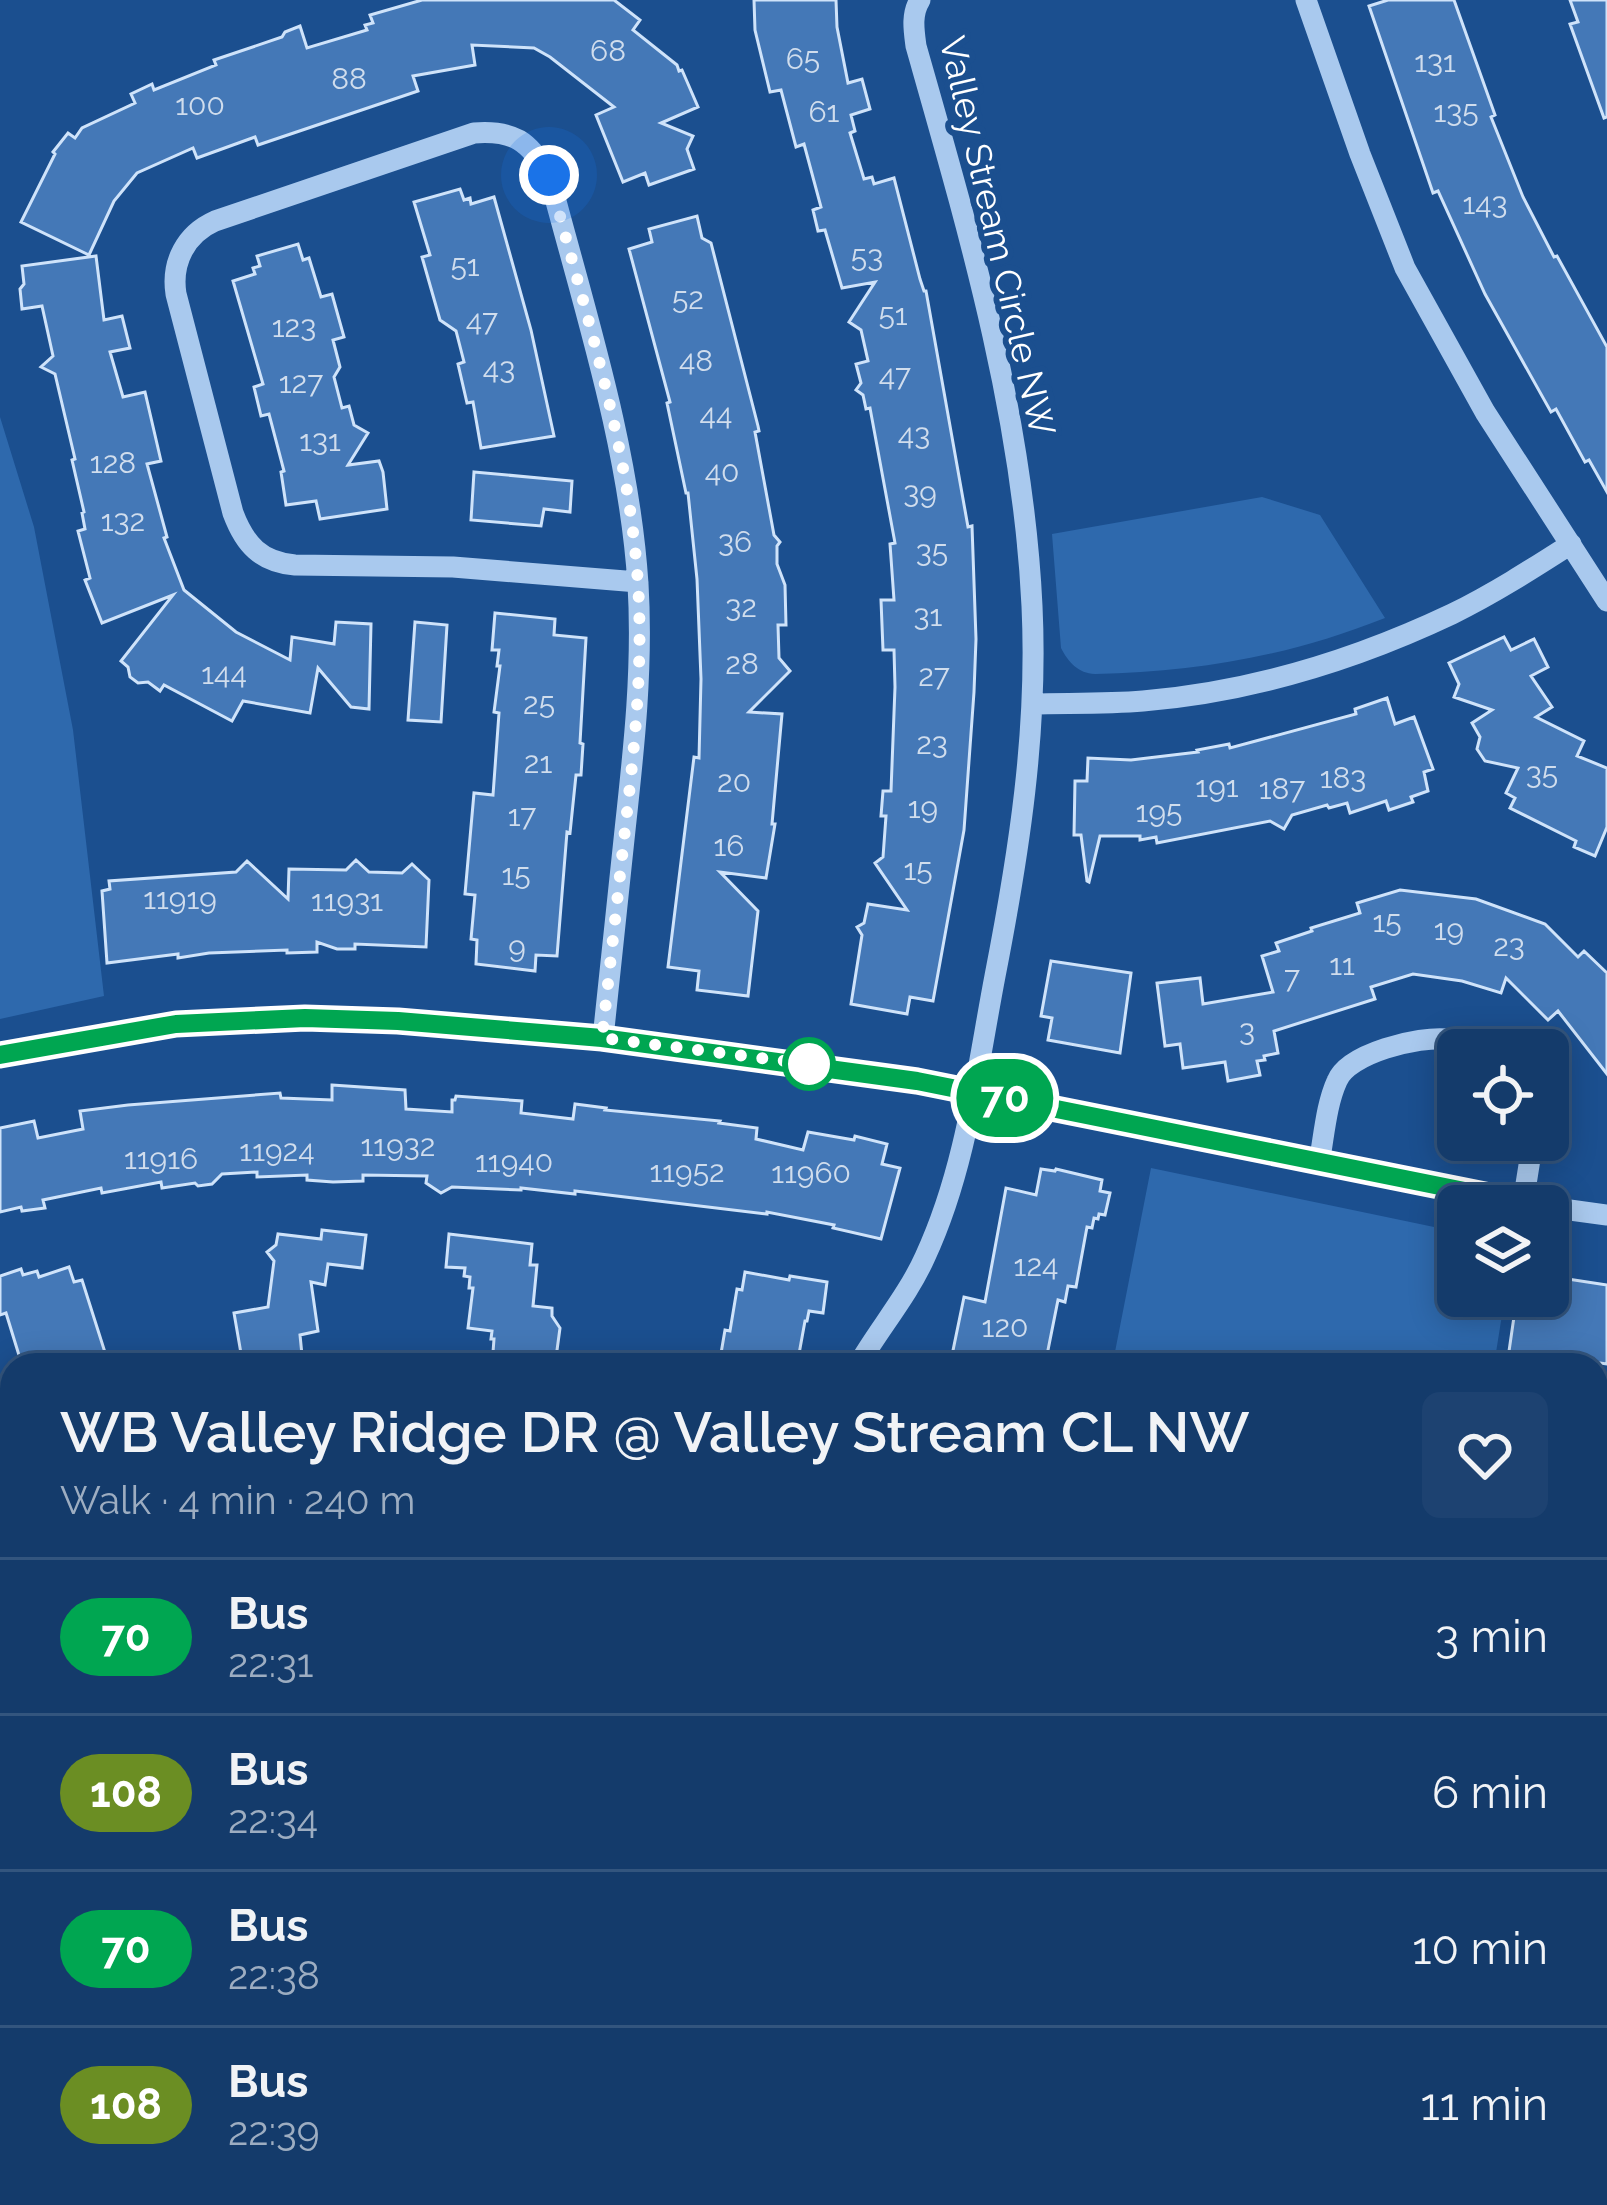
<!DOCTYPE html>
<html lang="en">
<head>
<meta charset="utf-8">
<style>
	:root { --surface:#143b6b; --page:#1d4271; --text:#f1f3f6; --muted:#9dadc1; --line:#33557e }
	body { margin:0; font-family:Raleway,sans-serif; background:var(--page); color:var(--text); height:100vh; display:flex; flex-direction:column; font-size:45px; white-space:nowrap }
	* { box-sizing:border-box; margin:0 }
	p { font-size:39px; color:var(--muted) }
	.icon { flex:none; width:66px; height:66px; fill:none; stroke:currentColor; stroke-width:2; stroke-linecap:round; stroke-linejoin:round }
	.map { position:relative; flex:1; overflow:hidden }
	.panel { position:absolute; left:0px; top:1353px; width:1608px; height:852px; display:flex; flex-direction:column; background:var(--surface); border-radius:36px 36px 0 0; box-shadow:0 6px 30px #0003,0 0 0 3px var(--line) }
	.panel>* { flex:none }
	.badge { padding:0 24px; border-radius:39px; font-size:42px; line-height:78px }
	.buttons { position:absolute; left:1437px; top:1029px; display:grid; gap:24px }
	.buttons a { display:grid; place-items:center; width:132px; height:132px; border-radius:18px; background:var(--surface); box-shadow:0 6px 30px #0003,0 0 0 3px var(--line); font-size:60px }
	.you { position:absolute; width:60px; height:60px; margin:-30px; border:9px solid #fff; border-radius:50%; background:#1a73e8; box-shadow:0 0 0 18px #1a73e833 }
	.map>.badge { position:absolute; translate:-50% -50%; box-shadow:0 0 0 6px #fff }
	.round { display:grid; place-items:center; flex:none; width:126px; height:126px; border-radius:18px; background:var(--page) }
	.headline { display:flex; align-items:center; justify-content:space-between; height:204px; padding:0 60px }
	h1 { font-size:57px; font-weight:600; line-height:90px }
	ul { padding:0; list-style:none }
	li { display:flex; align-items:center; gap:36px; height:156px; padding:0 60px; border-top:3px solid var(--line) }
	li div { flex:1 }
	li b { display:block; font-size:45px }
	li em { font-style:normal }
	li .badge { min-width:132px; font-weight:700; text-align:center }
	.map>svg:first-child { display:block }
	.green { fill:#2e69ad }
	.building { fill:#4478b7; stroke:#cfe3fa; stroke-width:3 }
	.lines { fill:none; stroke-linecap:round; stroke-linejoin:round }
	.minor { stroke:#a9c9ee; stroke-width:21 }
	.line-casing { stroke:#fff; stroke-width:27 }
	.line { stroke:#00a651; stroke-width:18 }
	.walk { stroke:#fff; stroke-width:12; stroke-dasharray:0 21.6 }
	.stop-dot { fill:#fff; stroke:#00a651; stroke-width:6 }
	.labels { text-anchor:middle; stroke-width:12; stroke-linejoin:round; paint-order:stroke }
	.number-label { font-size:30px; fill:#d0dded }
	.street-label { font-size:36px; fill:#fff; stroke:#1b4f8f }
</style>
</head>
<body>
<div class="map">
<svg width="1607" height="2205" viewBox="0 0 1607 2205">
	<rect width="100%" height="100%" fill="#1b4f8f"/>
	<path class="green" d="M0,417l34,110 39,203 31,266 -104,23z
		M1262,497l58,18 65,103c-96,38 -187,54 -290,56 -17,-1 -26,-11 -34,-26l-9,-114z
		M1151,1168l307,64v64h47l-11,69h-387l7,-8z
		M1596,1421l11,1v783h-1607v-255l12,-3v246h1584z"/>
	<path class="building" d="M422,0h192l26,20 -7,10 44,35 2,6 3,-1 16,37 -37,16 32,13 -6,13 7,20 -45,16 -4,-12 -22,9 -27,-67 18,-8 -64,-50 -16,-9 -62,-3 3,20 -62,11 5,15 -160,54 -3,-8 -58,21 -4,-10 -56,25 -23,28 -25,54 -68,-33 34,-68 -2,-2 15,-19 7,5 7,-10 53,-25 -4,-9 21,-10 2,6 62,-25 -2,-5 68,-23 3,-5 15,-6 7,22 60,-18 -2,-5 8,-2 -3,-8z
		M754,0h82l1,27 11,56 14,-4 8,30 -19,6 4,16 -5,2 14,46 8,-2 2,7 20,-6 26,101 4,12h2l42,236 4,-1 4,113 -2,53 -10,138 -31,171 -23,-4 -3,17 -56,-10 11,-69 -5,-8 7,-4 4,-19 39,6 -32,-47 8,-6 3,-41h-5l2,-25h8l4,-104 -1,-37h-11l-2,-50h13l-4,-56 5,-1 -25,-135 -4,1 -3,-14 -7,-5 5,-7 -5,-19 12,-3 -7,-31 -12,-8 26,-40 -33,6 -17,-58 -7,1 -5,-21 8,-3 -17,-63 -8,3 -15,-57 -11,2 -15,-62z
		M1388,0h66l41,115 -4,2 32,80 31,60 3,-1 50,91v145l-18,-32 -4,2 -29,-53 -5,3 -66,-118 -47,-103 -5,2 -64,-187z
		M1570,0h37v117l-3,1 -34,-94 8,-2z
		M460,189l4,11 6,-2 1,6 23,-7 37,133 23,106 -73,12 -8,-46 -6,1 -9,-39 6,-2 -8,-31 -16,-11 -18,-63 8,-2 -16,-53z
		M697,216l5,22 9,5 47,183 1,5 -4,1 19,103 6,7 -3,4v18l8,21 1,40h-8l1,33 11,13 -41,41 33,2 -10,110h3l-9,54 -46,-6 38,39 -10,85 -51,-6 2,-19 -31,-4 26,-210 5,1 2,-79 -4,-100 -9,-86h-2l-19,-90 3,-1 -41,-153 23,-7 -3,-13z
		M298,244l5,16 6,-2 12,39 11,-3 12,43 -11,3 7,27 -6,10 8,31 7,-2 5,19 14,8 -20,32 31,-4 4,11 4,37 -67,10 -4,-18 -30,4 -5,-33 3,-1 -15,-57 -8,2 -7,-29 9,-3 -30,-103 22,-7 -2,-6 7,-2 -3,-10z
		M96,256l8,64 18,-4 8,32 -20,4 13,45 22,-5 16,69 -14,3 20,73 -3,1 20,52 52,42 54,28 2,-23 42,7 2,-22 35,2 -2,85 -18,-2 -33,-39 -8,45 -67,-12 -11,20 -68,-36 -4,6 -12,-9 -10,1 -8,-6 -2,-10 -7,-6 52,-66 -71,28 -17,-43 5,-2 -12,-47 7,-2 -3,-16 2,-1 -12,-52 3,-1 -20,-85 -14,-7 12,-11 -11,-50 -20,3 -2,-20 4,-5 -2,-18z
		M474,472l98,9 -2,31 -26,-3 -3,17 -70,-6z
		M495,613l60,6 -1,16 32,3 -6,105 3,1 -2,31h-5l-6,58 -3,-1 -10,124 -21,-1 -1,16 -59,-7 1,-24 -6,-1 4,-44 -10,-1 9,-101 19,2 6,-82 -5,-1 6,-46h-3l2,-16h-7z
		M415,622l32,3 -6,97 -33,-2z
		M1504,637l7,13 23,-11 14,28 -17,9 21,31 -16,10 48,24 -7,15 30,12v59l-12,29 -21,-9 2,-6 -66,-33 5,-10 -9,-5 12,-25 -33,-7 -8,-12 3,-12 -8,-14 20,-13 -38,-13 5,-13 -10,-21z
		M1387,698l8,26 19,-7 19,52 -9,3 4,19 -17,6 2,5 -24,8 -3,-9 -36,12 -3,-10 -18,5 -2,-3 -35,10 -8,14 -14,-8 -113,22 -1,-6 -16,3v-4h-40l-11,46 -2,-1 -6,-46h-7l1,-54h12l1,-23 43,2 67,-8 -1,-2 32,-6 1,4 126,-34 -1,-5z
		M356,860l13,12 33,1 10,-9 17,16 -3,67 -71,-3v5h-18l-20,-7v10l-30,1v-3l-78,3 -31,5v-4l-71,9 -5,-72 8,-2 -1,-8 127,-9 11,-11 41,38 1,-30 57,1z
		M1400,890l76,9 69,25 33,33 6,-6 23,22v101l-49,-63 -10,9 -42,-42 -5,15 -39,-12 -49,-7 -42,13 4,12 -101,32 4,22 -14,3 1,4 -8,1 3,14 -32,6 -3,-19 -42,6 -3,-24 -15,2 -8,-63 43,-5 3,26 70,-12 -11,-36 17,-5 -3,-8 36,-12 -1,-3 49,-15 -3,-10z
		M1051,961l80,12 -11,80 -72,-13 4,-22 -11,-2z
		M332,1085l73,5 1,19 46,3v-12h3l1,-4 66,5 -1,12 52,6 2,-15 31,4 -1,2 115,11 -1,2 38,5 -1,11 47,11 5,-18 46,8 1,-4 32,8 -5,20 18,4 -19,71 -48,-11 1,-3 -67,-13v2l-192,-23v3l-54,-6v2l-69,-3 -11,6 -15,-10 1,-7 -64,-1v6l-30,1 -26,-2v-5l-50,2v-5l-35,2 -10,10 -14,2 -3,-3 -33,5 -1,-6 -59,11 -1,-5 -58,12 2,8 -23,3 -1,-4 -21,5v-84l34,-7 4,17 45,-9 -3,-18 48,-6 152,-12 1,5 51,2z
		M1041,1169l14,2 1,-2 46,11 -2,11 10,2 -5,22 -6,-1 -1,5 -4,-1 -2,10 -5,-1 -11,60 -8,-1 -3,16 -7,-2 -13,65h-95l14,-68 21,5 21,-114 30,7z
		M322,1230l44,5 -4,33 -34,-4 -3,21 -14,-3 7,49 -18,4 3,30h-60l-9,-52 34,-6 6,-46 -7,-9 9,-7 2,-11 43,5z
		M449,1234l83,10 -2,21h7l-4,41 19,2v8l8,12 -5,37h-63l2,-26h-3l1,-8 -24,-3 5,-40h-4l1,-11 -6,-1 1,-8 -19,-1z
		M69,1267l5,15 8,-2 27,85h-87l-16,-52 -6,2v-39l21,-7 2,6 14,-4 2,6z
		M745,1272l44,8 1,-4 37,6 -4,31 -14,-2 -2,10h-2l-8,44h-78l6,-35 5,1 7,-42 5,1z
		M1548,1276l59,9v79l-21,-3v4h-79l10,-69h31z"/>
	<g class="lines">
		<path class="minor" d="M1306,0l54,154 45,114 80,144 122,189
			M1032,704c37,-1 74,0 111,-3 106,-9 212,-41 309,-87 41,-20 80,-45 119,-70
			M603,1038c7,-69 15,-139 22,-208 9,-82 18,-163 13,-246 -9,-139 -54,-275 -89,-409 -20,-34 -35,-45 -75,-42l-259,88c-29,13 -44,41 -39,73l57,219c12,32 28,49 62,52l158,2 185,15
			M0,1055l177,-31 128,-6 93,3 205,17 290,38 647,130
			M1319,1163c5,-26 7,-58 18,-82 11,-28 82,-45 110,-42 12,1 24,6 35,11
			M1523,1203l10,-63
			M1548,1207l59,8
			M858,1365c21,-36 50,-70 67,-108 41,-88 52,-187 70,-281 24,-123 43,-245 37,-370 -9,-191 -64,-377 -116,-560 -2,-15 -5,-32 4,-46
			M0,1492l12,39"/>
	</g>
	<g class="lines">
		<g class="line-casing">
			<path id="line" d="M0,1055l176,-31 129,-6 93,3 204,17 315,43 622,125"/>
		</g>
		<use href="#line" class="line"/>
		<path class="walk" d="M549,175c35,134 80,270 89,409 5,79 -3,158 -12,237 -8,72 -16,145 -24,217l207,26"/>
	</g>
	<circle class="stop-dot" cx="809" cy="1064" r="24"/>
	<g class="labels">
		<g class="number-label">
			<text x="608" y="61">68</text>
			<text x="803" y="69">65</text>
			<text x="1435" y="72">131</text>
			<text x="349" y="89">88</text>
			<text x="200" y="115">100</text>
			<text x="824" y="122">61</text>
			<text x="1456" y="122">135</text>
			<text x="1485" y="214">143</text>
			<text x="867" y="267">53</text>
			<text x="465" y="276">51</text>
			<text x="688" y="309">52</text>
			<text x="893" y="325">51</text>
			<text x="482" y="331">47</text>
			<text x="294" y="337">123</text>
			<text x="696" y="371">48</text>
			<text x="499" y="379">43</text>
			<text x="895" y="386">47</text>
			<text x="301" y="393">127</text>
			<text x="716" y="425">44</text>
			<text x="914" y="445">43</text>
			<text x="320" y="451">131</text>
			<text x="113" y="473">128</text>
			<text x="722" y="482">40</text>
			<text x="920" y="503">39</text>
			<text x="123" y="531">132</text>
			<text x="735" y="552">36</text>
			<text x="932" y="562">35</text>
			<text x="741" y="617">32</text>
			<text x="928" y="626">31</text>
			<text x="742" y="674">28</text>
			<text x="224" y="684">144</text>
			<text x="934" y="686">27</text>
			<text x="539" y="714">25</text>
			<text x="932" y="754">23</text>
			<text x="538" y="773">21</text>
			<text x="1542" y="784">35</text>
			<text x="1343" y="788">183</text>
			<text x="734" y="792">20</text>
			<text x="1217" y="797">191</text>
			<text x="1282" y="799">187</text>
			<text x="923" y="818">19</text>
			<text x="1159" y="822">195</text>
			<text x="522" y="826">17</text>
			<text x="729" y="856">16</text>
			<text x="918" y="880">15</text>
			<text x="516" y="885">15</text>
			<text x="180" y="909">11919</text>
			<text x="347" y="911">11931</text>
			<text x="1387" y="932">15</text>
			<text x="1449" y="940">19</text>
			<text x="1509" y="956">23</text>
			<text x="517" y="957">9</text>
			<text x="1342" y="975">11</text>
			<text x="1292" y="988">7</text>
			<text x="1247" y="1041">3</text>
			<text x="398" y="1156">11932</text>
			<text x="277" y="1161">11924</text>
			<text x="161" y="1169">11916</text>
			<text x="514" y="1172">11940</text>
			<text x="687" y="1182">11952</text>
			<text x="811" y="1183">11960</text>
			<text x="1036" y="1276">124</text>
			<text x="1005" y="1337">120</text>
		</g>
		<g class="street-label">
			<text transform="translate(998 236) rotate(77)" y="13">Valley Stream Circle NW</text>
		</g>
	</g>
</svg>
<div class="buttons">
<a><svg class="icon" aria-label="locate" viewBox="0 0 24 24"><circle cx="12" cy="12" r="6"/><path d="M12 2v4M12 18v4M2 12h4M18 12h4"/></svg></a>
<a><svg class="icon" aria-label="layers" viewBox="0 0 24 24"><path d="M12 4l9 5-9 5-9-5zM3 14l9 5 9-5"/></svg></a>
</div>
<div class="you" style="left:549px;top:175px"></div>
<b class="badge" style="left:1005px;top:1098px;background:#00a651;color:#fff">70</b>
<section class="panel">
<div class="headline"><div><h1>WB Valley Ridge DR @ Valley Stream CL NW</h1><p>Walk · 4 min · 240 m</p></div><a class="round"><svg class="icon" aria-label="heart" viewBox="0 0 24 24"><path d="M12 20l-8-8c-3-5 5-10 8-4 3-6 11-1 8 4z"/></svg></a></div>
<ul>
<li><span class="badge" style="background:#00a651;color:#fff">70</span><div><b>Bus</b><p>22:31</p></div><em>3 min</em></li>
<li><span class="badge" style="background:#6b8e23;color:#fff">108</span><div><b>Bus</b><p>22:34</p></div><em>6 min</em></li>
<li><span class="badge" style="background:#00a651;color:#fff">70</span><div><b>Bus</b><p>22:38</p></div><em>10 min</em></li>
<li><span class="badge" style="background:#6b8e23;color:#fff">108</span><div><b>Bus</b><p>22:39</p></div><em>11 min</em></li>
</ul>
</section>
</div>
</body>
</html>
